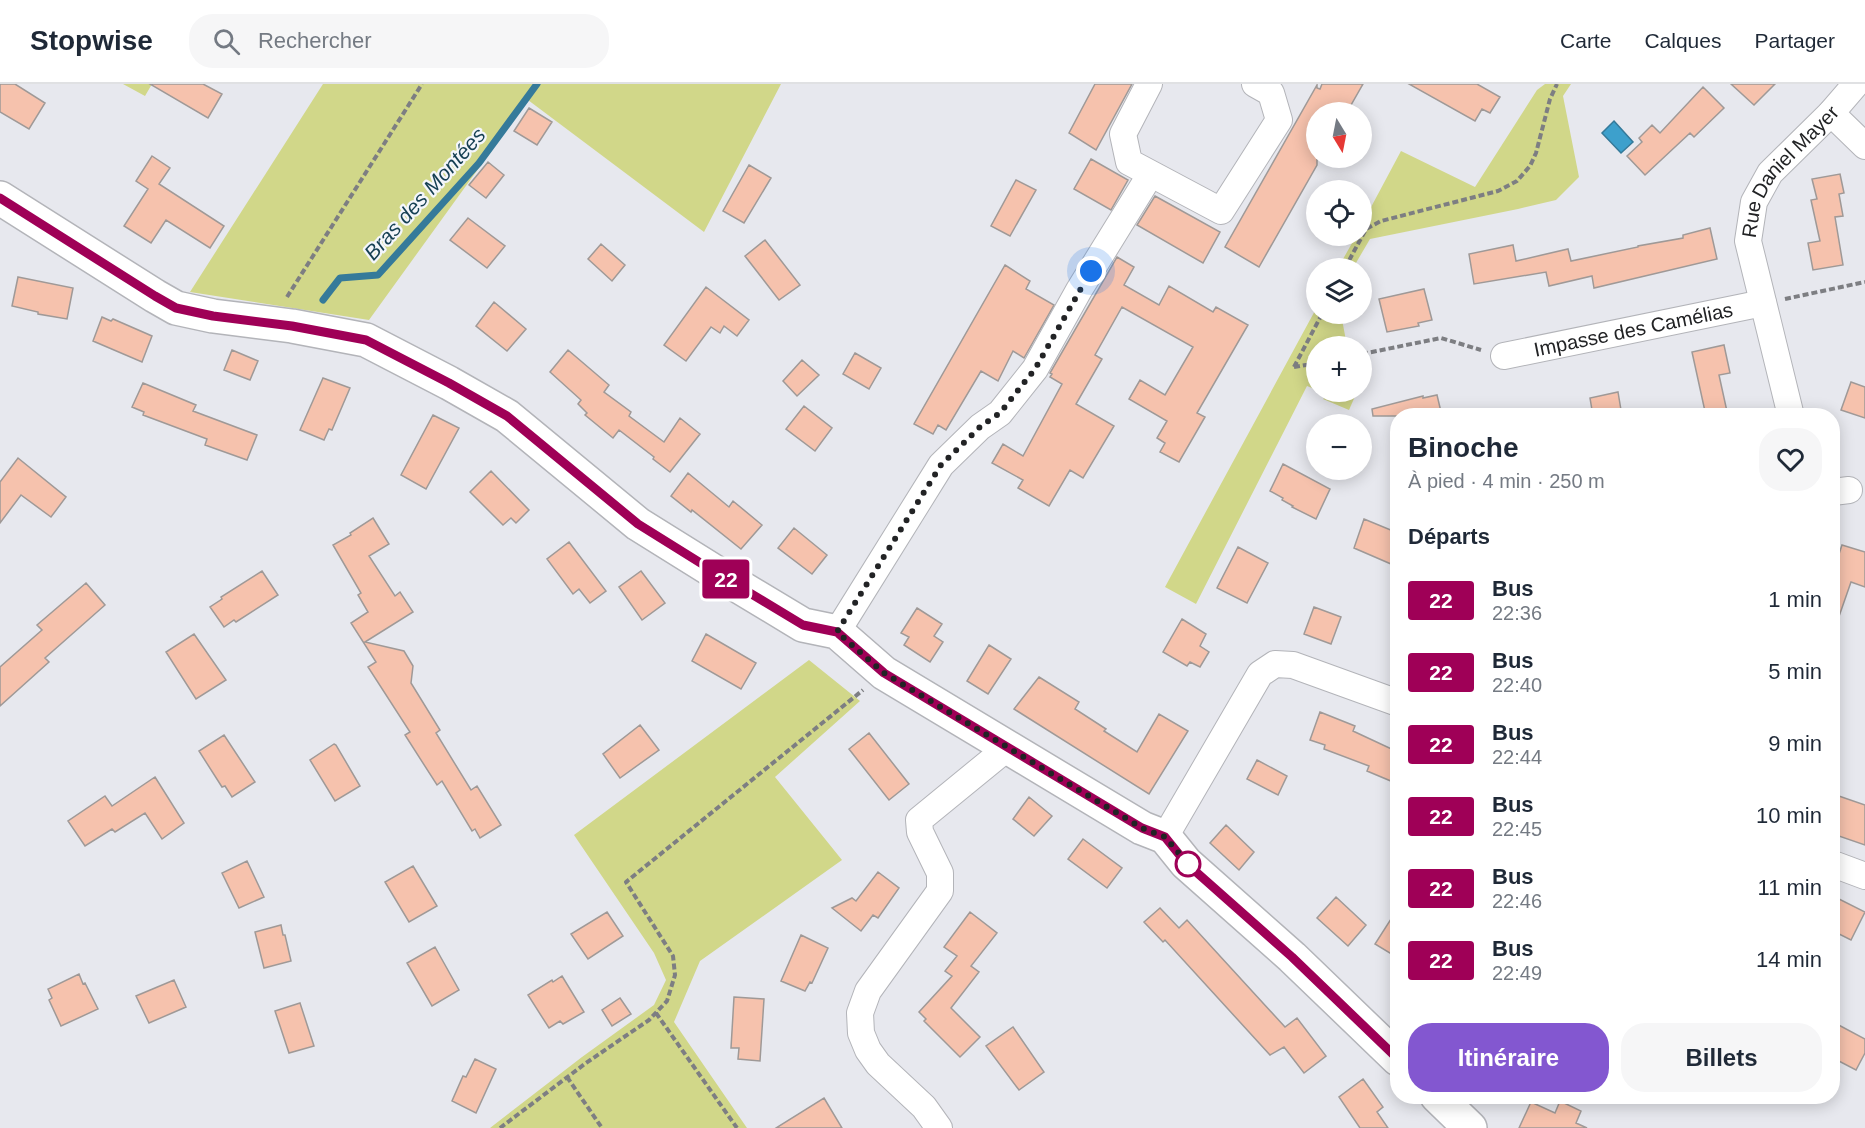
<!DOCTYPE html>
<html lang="fr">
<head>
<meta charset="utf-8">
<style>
	:root { --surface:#fff; --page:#f6f6f7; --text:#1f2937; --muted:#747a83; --line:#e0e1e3; --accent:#8357d0 }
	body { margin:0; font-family:Arial,sans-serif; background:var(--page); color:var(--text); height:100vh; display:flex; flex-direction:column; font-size:22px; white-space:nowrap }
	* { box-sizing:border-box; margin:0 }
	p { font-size:20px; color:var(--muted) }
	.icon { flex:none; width:33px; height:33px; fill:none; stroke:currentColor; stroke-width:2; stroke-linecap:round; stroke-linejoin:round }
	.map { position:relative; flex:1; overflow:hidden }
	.details { position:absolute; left:1390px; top:324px; width:450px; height:696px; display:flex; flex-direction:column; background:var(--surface); border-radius:24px; box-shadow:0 3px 15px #0003 }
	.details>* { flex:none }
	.badge { padding:0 12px; border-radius:4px; font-size:21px; line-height:39px }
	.needle { width:39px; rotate:170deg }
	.buttons { position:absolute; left:1306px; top:18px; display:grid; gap:12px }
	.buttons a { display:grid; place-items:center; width:66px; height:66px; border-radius:50%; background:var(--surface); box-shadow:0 3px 15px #0003; font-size:30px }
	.you { position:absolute; width:30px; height:30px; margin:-15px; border:4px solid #fff; border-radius:50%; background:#1a73e8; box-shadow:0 0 0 9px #1a73e833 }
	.map>.badge { position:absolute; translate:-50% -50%; box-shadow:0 0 0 3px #fff }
	h2 { padding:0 18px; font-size:22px; line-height:54px }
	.round { display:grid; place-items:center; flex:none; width:63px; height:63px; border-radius:24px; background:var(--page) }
	.summary { display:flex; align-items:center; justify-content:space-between; height:102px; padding:0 18px }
	h1 { font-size:28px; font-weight:800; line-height:45px }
	.cta { display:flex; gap:12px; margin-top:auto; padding:12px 18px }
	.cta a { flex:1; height:69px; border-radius:24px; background:var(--accent); color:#fff; font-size:24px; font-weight:800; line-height:69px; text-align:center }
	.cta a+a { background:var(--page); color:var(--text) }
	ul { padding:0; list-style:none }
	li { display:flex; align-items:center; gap:18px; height:72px; padding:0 18px }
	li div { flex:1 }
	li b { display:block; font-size:22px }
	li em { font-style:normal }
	li .badge { min-width:66px; font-weight:700; text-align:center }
	header { display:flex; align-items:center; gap:36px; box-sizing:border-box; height:84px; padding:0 30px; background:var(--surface); border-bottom:2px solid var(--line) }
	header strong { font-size:28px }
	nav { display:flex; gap:33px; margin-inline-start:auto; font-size:21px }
	.search { width:420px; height:54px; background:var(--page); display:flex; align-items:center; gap:15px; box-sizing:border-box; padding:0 21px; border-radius:24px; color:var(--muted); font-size:22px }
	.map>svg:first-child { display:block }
	.green { fill:#d1d789 }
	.water { fill:#3da0cc; stroke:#357a9a; stroke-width:1.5 }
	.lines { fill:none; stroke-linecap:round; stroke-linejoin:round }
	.stream { stroke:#357a9a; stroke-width:7 }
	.building { fill:#f6c2ad; stroke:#9f9997; stroke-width:1.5 }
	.street-casing { stroke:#b3b4b9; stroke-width:28 }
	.secondary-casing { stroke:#b3b4b9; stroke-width:36 }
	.path { stroke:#7d7e82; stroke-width:4; stroke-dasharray:6 3; stroke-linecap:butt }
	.street { stroke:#fff; stroke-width:26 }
	.secondary { stroke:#fff; stroke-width:33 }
	.line-casing { stroke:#fff; stroke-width:14 }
	.line { stroke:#9f0057; stroke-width:9 }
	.walk { stroke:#222325; stroke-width:6; stroke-dasharray:0 10.8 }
	.stop-dot { fill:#fff; stroke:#9f0057; stroke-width:3 }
	.labels { text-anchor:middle; stroke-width:4.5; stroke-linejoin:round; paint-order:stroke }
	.street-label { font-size:20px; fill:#222325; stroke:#f4f6fb }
	.water-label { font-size:21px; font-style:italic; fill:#153f52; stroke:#f4f6fb }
</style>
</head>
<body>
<header>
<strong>Stopwise</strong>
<div class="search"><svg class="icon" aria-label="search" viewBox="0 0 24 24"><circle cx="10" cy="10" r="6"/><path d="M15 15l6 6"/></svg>Rechercher</div>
<nav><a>Carte</a><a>Calques</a><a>Partager</a></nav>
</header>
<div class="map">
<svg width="1865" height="1044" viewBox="0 0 1865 1044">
	<rect width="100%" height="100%" fill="#e7e8ee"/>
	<path class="green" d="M123,0h29l-7,12z
		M323,0h458l-77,148 -176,-132 -159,220 -179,-28z
		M1545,0h26l-8,12 16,81 -23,23 -38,9 -148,30 -17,29h-15l18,-32h6v-12l39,-73 74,36 62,-97z
		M1317,223v7h24l6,32h-30v44l-10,-4 -111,218 -31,-17z
		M1321,308h35v2l-7,16 -26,-11 5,-4z
		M809,576l51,41 -85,76 67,83 -142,101 -26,61 73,106h-257l92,-71 72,-52 12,-25 -12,-27 -80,-118z"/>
	<path class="water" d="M1614,37l19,21 -12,11 -19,-20z"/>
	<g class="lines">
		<path class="stream" d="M323,216l17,-22 38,-3 101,-112 58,-79"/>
	</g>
	<path class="building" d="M0,0h15l30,19 -16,26 -29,-17z
		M150,0h53l19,10 -14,24z
		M1095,0h37l-36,66 -27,-17z
		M1322,0h41l-16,28h-30v53l-58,102 -34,-20 92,-162v3l3,1z
		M1409,0h68l23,13 -10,16 -8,-4 -7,12z
		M1731,0h44l-21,21z
		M1703,3l21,21 -30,29 -4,-4 -45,42 -18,-19 15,-14 -3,-4 13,-13 8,8z
		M529,24l23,14 -15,23 -23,-14z
		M152,72l18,12 -11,16 65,42 -14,22 -44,-28 -15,23 -27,-17 24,-37 -12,-8z
		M1091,75l37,21 -17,30 -37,-21z
		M488,78l16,13 -18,23 -17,-13z
		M749,81l22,13 -27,45 -21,-12z
		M1840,90l4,19 -5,1 4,22 -8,1 8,48 -30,5 -5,-27 12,-2 -9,-41 6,-1 -5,-20z
		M1016,96l20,10 -26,46 -19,-10z
		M1155,112l65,36 -17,31 -66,-38z
		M468,134l37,28 -18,22 -37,-28z
		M1710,144l7,31 -123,29 -2,-12 -43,10 -3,-14 -72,12 -5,-30 44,-9 3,16 52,-12 3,12 67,-14v-1l45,-8v-3z
		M765,156l35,45 -21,15 -34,-44z
		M601,160l24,21 -13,16 -24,-22z
		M1117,173l17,10 -10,18 35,20 10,-19 44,26 3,-5 32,18 -51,88 8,4 -26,45 -19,-10 5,-9 -8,-5 10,-17 -38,-22 11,-19 25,15 28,-48 -71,-40 -27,48 7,4 -26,45 38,22 -31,52 -13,-8 -21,36 -31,-18 5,-8 -31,-17 11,-19 20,12 39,-72 -12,-7 2,-3 -2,-1z
		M1005,181l25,16 -4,8 28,16 -30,53 -11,-7 -15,30 -17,-10 -35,59 -8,-5 -5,9 -19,-10z
		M18,193l55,11 -6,31 -29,-5v-2l-26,-6z
		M706,203l43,33 -12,16 -13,-10 -4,7 -9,-6 -25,34 -22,-16z
		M1424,205l8,31 -14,3 1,3 -32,6 -8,-33z
		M494,218l32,27 -19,22 -31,-25z
		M102,233l9,4 2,-2 39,17 -10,26 -49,-21z
		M1724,261l6,28 -11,2 9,41h-22l-14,-64z
		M232,266l26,11 -8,19 -26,-10z
		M568,266l41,35 -5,7 27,20 -2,4 35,26 16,-24 20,16 -30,38 -17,-13 1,-2 -35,-27 -6,8 -28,-23 2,-2 -9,-9 3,-4 -31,-28z
		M855,269l26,15 -12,21 -26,-15z
		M802,276l17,15 -22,21 -14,-15z
		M323,294l27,10 -18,42 -3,-1 -5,11 -24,-10z
		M1851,298l14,5v31l-24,-8z
		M143,299l53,22 -3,6 64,24 -10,25 -42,-15 2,-6 -64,-24 1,-3 -12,-5z
		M1618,308l4,24h-29l-3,-18z
		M1437,311l5,21h-69l-1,-7 51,-13v2z
		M804,322l28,22 -17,23 -29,-22z
		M433,331l26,13 -33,61 -25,-14z
		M18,374l48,39 -15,20 -30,-22 -21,28v-41z
		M1283,380l47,25 -14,30 -24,-12 1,-1 -11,-6 1,-2 -13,-7z
		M491,387l38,39 -13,13 -5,-5 -8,7 -33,-33z
		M688,389l41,34 4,-6 29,24 -21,24 -49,-39 -1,2 -20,-16z
		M373,434l16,26 -20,12 26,40 5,-4 13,20 -48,30 39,9 9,15 -2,17 29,47 -4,3 35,57 6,-4 24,39 -21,13 -5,-9 -3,2 -30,-50 -5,4 -32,-50 5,-3 -42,-65 8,-5 -25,-39 17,-11 -10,-17 3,-2 -28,-48 18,-10 -1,-2z
		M1364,435l34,14v34l-44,-19z
		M794,444l33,27 -15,19 -34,-26z
		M569,458l37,49 -16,12 -11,-14 -6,5 -26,-35z
		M1842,461l23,7v35l-14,-5 -15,43h-3v-53z
		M1238,463l30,16 -21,40 -30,-15z
		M262,487l16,24 -42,27 -2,-2 -10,7 -14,-20 12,-8 -1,-2z
		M641,487l24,32 -23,17 -23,-33z
		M86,499l19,22 -60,53 4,4 -49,44v-39l42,-37 -5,-5z
		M1314,523l27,10 -10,27 -27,-10z
		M917,524l25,16 -8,12 9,6 -13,20 -26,-17 5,-8 -8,-4z
		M1182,535l24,15 -6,12 9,6 -9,15 -10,-5 -3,4 -24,-14z
		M194,550l32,46 -30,19 -30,-47z
		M706,550l50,29 -15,26 -49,-28z
		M989,561l22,14 -23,35 -21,-13z
		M1039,593l40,25 -4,7 31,20 -2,2 33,21 22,-38 29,17 -39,63 -135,-85z
		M1320,628l35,14 -2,5 45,21v32l-31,-13 2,-5 -45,-17 1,-4 -15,-5z
		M640,641l19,25 -39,28 -17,-24z
		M869,649l40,51 -20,16 -40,-51z
		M224,651l31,47 -23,15 -7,-11 -3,1 -23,-36z
		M334,660l2,1 24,41 -25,15 -25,-41z
		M1257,676l30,16 -9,19 -31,-16z
		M155,693l29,46 -22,16 -17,-26 -30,19 -3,-3 -27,17 -17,-25 37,-25 7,10z
		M1833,710l32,11v40l-32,-11z
		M1029,713l23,19 -18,20 -21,-17z
		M1226,741l28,27 -15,18 -29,-27z
		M1083,755l39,29 -15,20 -39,-29z
		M247,777l17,36 -25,11 -17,-35z
		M413,782l24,40 -28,16 -24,-40z
		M878,788l21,16 -21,30 -5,-3 -12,16 -29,-23 20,-10 4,3z
		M1833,812l32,16 -14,28 -18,-9z
		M1336,813l30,28 -18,21 -31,-28z
		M1160,824l19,20 8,-8 98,107 12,-9 29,38 -22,17 -20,-26 -14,8 -105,-115 -2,2 -19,-20z
		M1398,824v50l-23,-14z
		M607,828l16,24 -35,23 -17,-25z
		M970,828l27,21 -26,33 8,6 -28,36 29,29 -20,20 -36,-36 2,-2 -7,-7 33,-36 -7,-5 12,-15 -13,-9z
		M281,841l2,10h2l6,26 -27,7 -9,-36z
		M801,851l27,13 -16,35 -2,-1 -5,9 -24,-10z
		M435,863l24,43 -27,16 -25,-43z
		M79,890l4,10 2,-1 13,26 -37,17 -12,-26 3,-2 -4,-9z
		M562,892l22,36 -21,12 -3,-3 -11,7 -21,-33 24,-15 1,2z
		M174,896l12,27 -37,16 -13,-27z
		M734,913l30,2 -4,62 -22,-2 1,-11h-8z
		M620,914l11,16 -19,12 -10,-16z
		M300,919l14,43 -25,7 -14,-42z
		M1833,938l32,17v14l-9,17 -23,-12z
		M1013,943l31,45 -25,18 -33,-44z
		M475,975l21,10 -20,44 -24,-12 11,-25 3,1z
		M1363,995l20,28 -6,5 11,16h-28l-21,-31z
		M824,1014l18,30h-66z
		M1560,1017l21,10 -5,12 11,5h-68l12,-26 24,11z"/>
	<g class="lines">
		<g class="street-casing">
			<g id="street">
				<path d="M1149,0l-26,50 6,28 92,49 58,-91 -8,-27 -16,-9"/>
				<path d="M1831,29l34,33"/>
				<path id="s1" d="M1504,272l259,-53"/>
				<path id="s2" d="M1791,332l-43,-175 6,-39 16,-29 61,-60 25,-29"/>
				<path d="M1833,408l16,-2"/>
				<path d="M837,548l104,-167 39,-38 20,-14 35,-44 44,-79 71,-115"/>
				<path d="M1165,753l95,-163 15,-10 18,1 105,38"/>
				<path d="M1833,780l32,12"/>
				<path d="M939,1044l-15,-21 -46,-43 -10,-14 -7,-17 -1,-20 8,-22 72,-100v-18l-20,-41 -1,-12 88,-72"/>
			</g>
		</g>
		<g class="secondary-casing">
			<path id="secondary" d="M0,114l155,98 21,12 37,8 79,10 74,14 83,43 58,33 131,108 77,48 88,53 34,7 47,41 258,155 23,9 21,26 106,94 106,102
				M1437,1012l33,32"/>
		</g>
		<path class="path" d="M1345,184l21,-39 15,-8 117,-30 19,-10 13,-15 6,-13 14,-54 7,-15
			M287,213l135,-213
			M1785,215l80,-17
			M1362,270l79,-16 40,12
			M1294,283l28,-53
			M1294,283l23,-4
			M656,929l81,115
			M567,993l35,51
			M500,1044l86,-65 63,-43 18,-19 8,-26 -2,-19 -47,-74 237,-192"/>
		<use href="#street" class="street"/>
		<use href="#secondary" class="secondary"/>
	</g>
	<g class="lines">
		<g class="line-casing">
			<path id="line" d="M0,114l155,98 21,12 37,8 79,10 74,14 83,43 58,33 131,108 77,48 88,53 34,7 47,41 258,155 23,9 21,26 106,94 106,102"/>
		</g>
		<use href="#line" class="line"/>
		<path class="walk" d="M1091,187l-56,98 -35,44 -19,13 -40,39 -104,167 47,41 258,155 23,9 23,27"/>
	</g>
	<circle class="stop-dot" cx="1188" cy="780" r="12"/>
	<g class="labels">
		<g class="street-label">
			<text dy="7" stroke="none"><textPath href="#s2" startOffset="264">Rue Daniel Mayer</textPath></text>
			<text dy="7" stroke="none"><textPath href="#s1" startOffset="132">Impasse des Camélias</textPath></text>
		</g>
		<g class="water-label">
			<text transform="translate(425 110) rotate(-48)" y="7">Bras des Montées</text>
		</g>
	</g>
</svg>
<div class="buttons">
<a><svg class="needle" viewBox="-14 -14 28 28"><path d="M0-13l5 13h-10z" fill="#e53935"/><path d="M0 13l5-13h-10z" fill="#747a83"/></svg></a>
<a><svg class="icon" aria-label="locate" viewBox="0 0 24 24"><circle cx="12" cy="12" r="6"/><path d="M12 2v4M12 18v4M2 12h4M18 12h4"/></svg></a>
<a><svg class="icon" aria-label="layers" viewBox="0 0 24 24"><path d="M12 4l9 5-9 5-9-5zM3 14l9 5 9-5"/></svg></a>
<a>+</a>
<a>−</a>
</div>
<div class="you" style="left:1091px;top:187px"></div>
<b class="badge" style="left:726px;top:495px;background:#9f0057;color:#fff">22</b>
<section class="details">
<div class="summary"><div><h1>Binoche</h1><p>À pied · 4 min · 250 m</p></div><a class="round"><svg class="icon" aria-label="heart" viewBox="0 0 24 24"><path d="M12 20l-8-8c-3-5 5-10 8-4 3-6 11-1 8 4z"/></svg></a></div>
<h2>Départs</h2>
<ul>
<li><span class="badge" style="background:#9f0057;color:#fff">22</span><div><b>Bus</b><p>22:36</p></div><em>1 min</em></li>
<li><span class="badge" style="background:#9f0057;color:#fff">22</span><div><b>Bus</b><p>22:40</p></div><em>5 min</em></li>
<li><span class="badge" style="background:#9f0057;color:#fff">22</span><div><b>Bus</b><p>22:44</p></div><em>9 min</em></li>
<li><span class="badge" style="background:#9f0057;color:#fff">22</span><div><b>Bus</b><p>22:45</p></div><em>10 min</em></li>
<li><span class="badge" style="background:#9f0057;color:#fff">22</span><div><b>Bus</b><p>22:46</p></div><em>11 min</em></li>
<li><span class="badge" style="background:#9f0057;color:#fff">22</span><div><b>Bus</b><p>22:49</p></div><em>14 min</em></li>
</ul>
<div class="cta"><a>Itinéraire</a><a>Billets</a></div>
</section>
</div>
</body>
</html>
